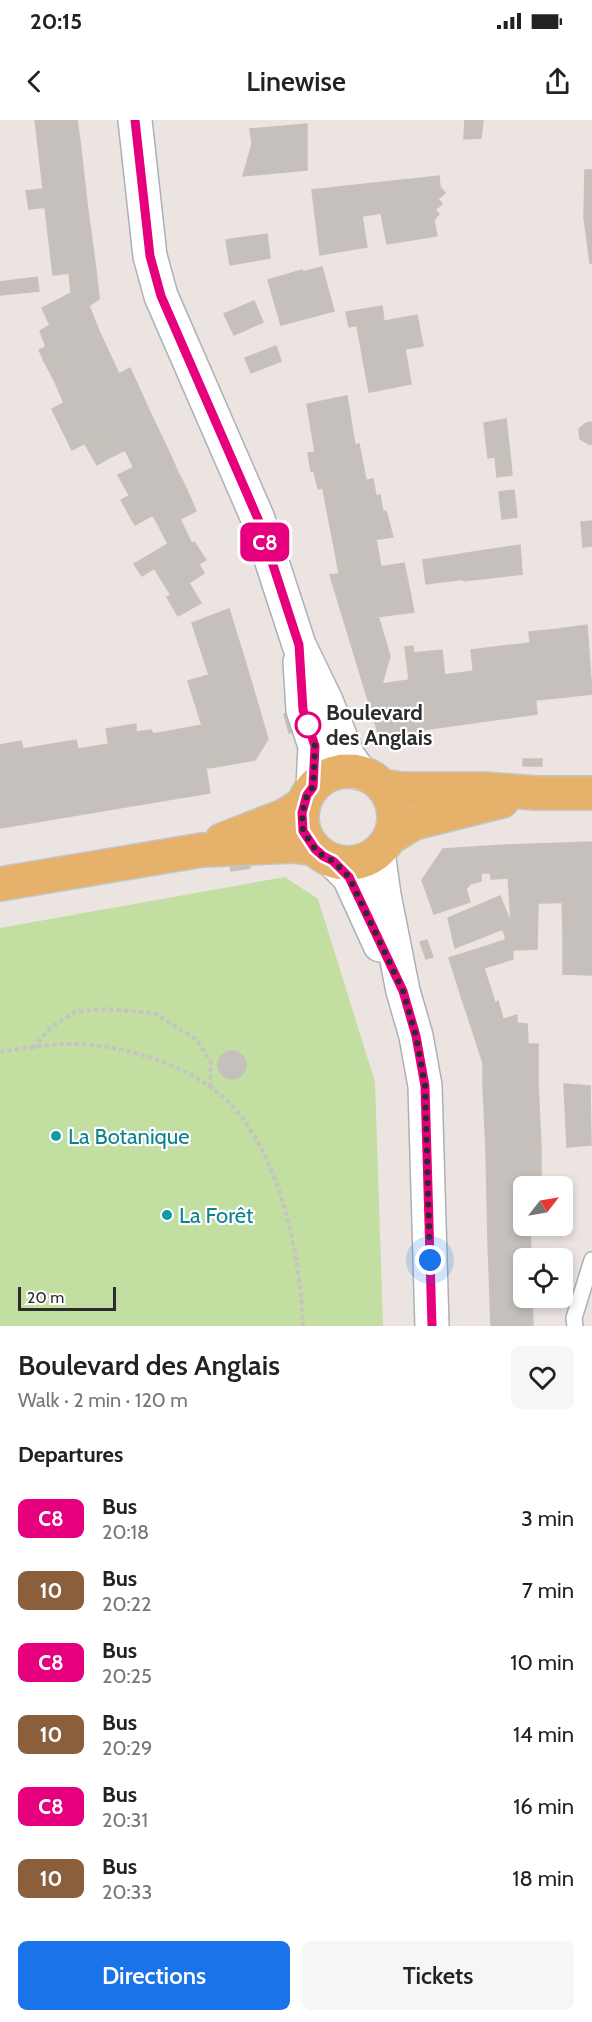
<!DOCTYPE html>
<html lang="en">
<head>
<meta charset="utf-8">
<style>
	:root { --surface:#fff; --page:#f6f6f6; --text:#222; --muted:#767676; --accent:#1a73e8 }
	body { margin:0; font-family:Cabin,sans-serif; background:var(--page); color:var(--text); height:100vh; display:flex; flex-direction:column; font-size:22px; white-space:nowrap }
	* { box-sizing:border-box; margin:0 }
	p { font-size:20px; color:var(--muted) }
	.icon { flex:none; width:33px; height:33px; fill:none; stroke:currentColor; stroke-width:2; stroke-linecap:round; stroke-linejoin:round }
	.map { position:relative; height:1206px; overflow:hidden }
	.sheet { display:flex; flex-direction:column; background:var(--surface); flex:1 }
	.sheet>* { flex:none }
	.badge { padding:0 12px; border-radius:9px; font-size:21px; line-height:39px }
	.needle { width:39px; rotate:59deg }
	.controls { position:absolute; left:513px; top:1056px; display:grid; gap:12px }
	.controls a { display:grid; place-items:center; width:60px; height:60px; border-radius:9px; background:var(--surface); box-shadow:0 3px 9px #0003; font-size:30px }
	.scale { position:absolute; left:18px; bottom:15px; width:98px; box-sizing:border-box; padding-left:6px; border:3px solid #2c2c2c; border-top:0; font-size:16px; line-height:21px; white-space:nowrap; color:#2c2c2c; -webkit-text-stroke:4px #fff; paint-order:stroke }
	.you { position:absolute; width:30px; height:30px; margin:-15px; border:4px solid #fff; border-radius:50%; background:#1a73e8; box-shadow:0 0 0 9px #1a73e833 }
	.map>.badge { position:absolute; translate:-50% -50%; box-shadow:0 0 0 3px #fff }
	h2 { padding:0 18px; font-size:22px; line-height:54px }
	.round { display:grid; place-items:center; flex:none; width:63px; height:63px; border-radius:9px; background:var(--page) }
	.summary { display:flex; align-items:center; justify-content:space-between; height:102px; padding:0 18px }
	h1 { font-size:28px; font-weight:600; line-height:45px }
	.action { display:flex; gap:12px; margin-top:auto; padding:12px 18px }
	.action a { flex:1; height:69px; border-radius:9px; background:var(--accent); color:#fff; font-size:24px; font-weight:600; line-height:69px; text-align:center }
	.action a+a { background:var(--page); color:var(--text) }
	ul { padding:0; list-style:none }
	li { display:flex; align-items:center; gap:18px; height:72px; padding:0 18px }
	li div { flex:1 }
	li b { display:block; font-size:22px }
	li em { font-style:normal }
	li .badge { min-width:66px; font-weight:700; text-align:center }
	.status { display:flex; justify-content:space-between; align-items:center; height:42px; padding:0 30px; background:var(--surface); direction:ltr }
	.status svg { height:16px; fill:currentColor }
	header { display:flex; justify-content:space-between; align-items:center; height:78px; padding:0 18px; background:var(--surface); font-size:27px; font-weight:600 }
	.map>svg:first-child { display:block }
	.green { fill:#c2dea1 }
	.building { fill:#c5c0bb; stroke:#c8c0b9; stroke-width:1.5 }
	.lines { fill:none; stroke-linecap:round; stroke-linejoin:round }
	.service-casing { stroke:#acb0b7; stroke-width:18 }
	.tertiary-casing { stroke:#acb0b7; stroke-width:36 }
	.primary-casing { stroke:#c4c4c4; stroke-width:36 }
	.path { stroke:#c4c4c4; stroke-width:4; stroke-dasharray:4.5 3; stroke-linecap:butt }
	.service { stroke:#fff; stroke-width:15 }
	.tertiary { stroke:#fff; stroke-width:33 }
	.primary { stroke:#e6b16b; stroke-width:33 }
	.line-casing { stroke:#fff; stroke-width:14 }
	.line { stroke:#e6007e; stroke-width:9 }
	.walk { stroke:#2c2c2c; stroke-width:6; stroke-dasharray:0 10.8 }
	.stop-dot { fill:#fff; stroke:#e6007e; stroke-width:3 }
	.culture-dot { fill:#0f9aa8; stroke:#fff; stroke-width:2 }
	.labels { text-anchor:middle; stroke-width:4.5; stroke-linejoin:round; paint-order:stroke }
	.stop-label { font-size:22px; font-weight:bold; fill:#2c2c2c; stroke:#fff; text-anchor:start }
	.culture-label { font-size:22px; fill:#0d838f; stroke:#fff; text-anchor:start }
</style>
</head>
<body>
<div class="status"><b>20:15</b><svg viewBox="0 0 49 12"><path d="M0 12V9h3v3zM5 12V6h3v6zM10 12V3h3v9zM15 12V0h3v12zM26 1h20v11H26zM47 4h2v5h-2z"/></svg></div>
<header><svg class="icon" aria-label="back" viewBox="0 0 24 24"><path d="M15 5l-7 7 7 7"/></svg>Linewise<svg class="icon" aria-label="share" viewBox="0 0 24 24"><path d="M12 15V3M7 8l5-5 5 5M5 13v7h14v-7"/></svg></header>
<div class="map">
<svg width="592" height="1206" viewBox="0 0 592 1206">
	<rect width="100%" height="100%" fill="#ece4e0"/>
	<path class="green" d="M285,757l33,22 57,183 8,244h-383v-398z"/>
	<path class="building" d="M35,0h42l3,21 -42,4z
		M465,0h18l-2,18 -17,1z
		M307,4v46l-64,6 9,-32 -2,-15z
		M80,21l7,62 -58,6 -3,-18 17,-2 -5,-44z
		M585,50h7v93h-2l-6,-46z
		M439,56l1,11 5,6 -7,6 4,5 -7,6 4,4 -5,6 3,16 -50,8 -6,-31 -19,3 5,31 -47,8 -8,-65z
		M87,83l9,67 -43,5 -8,-67z
		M267,114l3,24 -40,7 -4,-25z
		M322,147l12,44 -53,14 -13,-45 34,-10 1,2z
		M96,150l3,29 -10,7 10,25 -37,20 -20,-43 29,-15 -2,-20z
		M37,157l2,14 -39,4v-13z
		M254,181l9,21 -29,13 -10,-21z
		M382,186l2,15 -35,6 -3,-15z
		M417,195l6,31 -18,3 6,35 -42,8 -12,-66z
		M50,205l12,26 -18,10 -5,-11 7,-3 -6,-16z
		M99,211l20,43 -55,29 -9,-21 12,-6 -10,-22z
		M276,226l5,15 -30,12 -6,-15z
		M57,234l10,22 -12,6 -11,-21z
		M130,248l19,42 -77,40 -20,-41z
		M347,276l8,49 -40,7 -8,-48z
		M149,290l19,40 -34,18 -9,-18 -16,8 -11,-21z
		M506,299l4,35 -22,4 -4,-35z
		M592,302v22h-3l-9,-5 -1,-10 7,-6z
		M98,317l11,21 -12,7 -12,-21z
		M359,324l7,36 -48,9 -4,-18h-3l-3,-18z
		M168,330l9,20 -48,25 -11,-20z
		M510,334l2,21 -15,2 -2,-21z
		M177,350l10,20 -55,30 -11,-20z
		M373,359l3,17 4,-1 3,17 -54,9 -6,-32z
		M187,370l9,21 -16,8 12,25 -50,32 -8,-12 34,-20 -15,-29 -18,10 -3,-5z
		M514,370l3,27 -15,2 -3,-27z
		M386,391l7,26 -59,9 -5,-25z
		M592,401v25l-9,1 -2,-25z
		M376,419l5,28 -42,7 -5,-28z
		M194,422l12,18 -7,4 5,9 -15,10 12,20 -23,13 -11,-19 4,-2 -17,-27z
		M520,425l2,29 -58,7 -3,-27z
		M461,434l3,25 -38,5 -3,-24z
		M404,443l10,49 -70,9 -14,-46z
		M229,489l17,55 -37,11 -17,-52z
		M378,496l12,40 -8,28 27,-4 -4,-33 8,-1 9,84 -43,6 -35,-115z
		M587,505l5,69 -26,3 -7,-68z
		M559,509l7,68 -30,3 -7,-68z
		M530,523l7,71 -58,8 -8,-72z
		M442,530l8,76 -28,4 -8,-77z
		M246,544l22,75 -13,21 -40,7 -27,-86z
		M473,551l6,51 -29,4 -5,-51z
		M291,592l6,19 -8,2 -5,-19z
		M136,604v8l15,-2 2,4 49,-9 13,42 -9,1 4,25 -90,15 -14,-79z
		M76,620l2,9 30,-5 12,64 -120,20v-83l21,-4 2,8z
		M523,639h19v7h-19z
		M592,722v60l-54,1 -1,46 -24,1 -7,-105z
		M506,725l2,33 -17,1 -1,-6h-9v8l-11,3 -4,5 -37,11 -7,-20 21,-31z
		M249,740l1,8 -19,3 -1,-8z
		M466,769l4,13 -36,12 -5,-14z
		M500,776l11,27 1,15 -6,2 -3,-11 -48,19 -7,-30z
		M562,782h9l1,30h-9z
		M571,782h21v73l-29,-1v-42h9z
		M512,818l1,21 -29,9 8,25 -29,9 -14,-44z
		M427,820l6,17 -7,2 -6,-17z
		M492,873l3,10 3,-2 5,18 -31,10 -9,-27z
		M517,895v8l10,1 1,20h10v39l-55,2v-22l-11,-34z
		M218 945a14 14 0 1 1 28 0a14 14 0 1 1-28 0Z
		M538,963l3,65 -55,3 -3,-66z
		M564,964l26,2 1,59 -24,2z
		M541,1028v38h-17v40h7l-43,14 -2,-89z
		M530,1106l1,32h-7v40h8l1,28h-42l-3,-86z"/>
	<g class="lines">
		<g class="service-casing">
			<path id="service" d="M575,1206l-1,-8 18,-58"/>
		</g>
		<g class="tertiary-casing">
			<path id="tertiary" d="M135,0l15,136 11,40 97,223 41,126 27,56 22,55 12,17
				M300,542l3,48 12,36 -2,41
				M378,732l6,43 19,96 13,45 9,50 7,240
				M333,741l16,16 31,68"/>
		</g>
		<g class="primary-casing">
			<path id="primary" d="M302 697a46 46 0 1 1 92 0a46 46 0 1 1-92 0Z
				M382,666l20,3h82l52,4h56
				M389,718l25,-15 88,-22
				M222,720l62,-24 19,-12
				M0,764l202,-34 92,-4 21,3"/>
		</g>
		<path class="path" d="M33,928l17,-20 25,-16 30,-3 49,4 43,27 14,23 -1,23
			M0,932c19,-3 44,-7 63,-8 56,-2 133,21 171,64 48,55 66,147 69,218"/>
		<use href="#service" class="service"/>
		<use href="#tertiary" class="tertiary"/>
		<use href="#primary" class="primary"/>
	</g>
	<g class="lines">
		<g class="line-casing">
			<path id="line" d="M135,0l15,136 11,40 97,223 41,126 4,65 12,36 -2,41 -6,8 -5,18 1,18 12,18 8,7 10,5 16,16 54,114 13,45 9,50 7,240"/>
		</g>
		<use href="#line" class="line"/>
		<path class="walk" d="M308,605l7,21 -1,23 -1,18 -6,8 -5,18 1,18 12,18 8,7 10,5 16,16 54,114 13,45 9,50 5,174"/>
	</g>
	<circle class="stop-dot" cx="308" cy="605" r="12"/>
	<g class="culture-dot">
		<circle cx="56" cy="1016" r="6"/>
		<circle cx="167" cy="1095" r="6"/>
	</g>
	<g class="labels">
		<g class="stop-label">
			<text x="326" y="600">Boulevard<tspan x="326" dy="25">des Anglais</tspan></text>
		</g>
		<g class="culture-label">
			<text x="68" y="1024">La Botanique</text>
			<text x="179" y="1103">La Forêt</text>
		</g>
	</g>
</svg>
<div class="controls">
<a><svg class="needle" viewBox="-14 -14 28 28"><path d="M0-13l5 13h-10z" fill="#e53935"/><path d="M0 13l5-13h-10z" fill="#767676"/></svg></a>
<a><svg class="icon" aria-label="locate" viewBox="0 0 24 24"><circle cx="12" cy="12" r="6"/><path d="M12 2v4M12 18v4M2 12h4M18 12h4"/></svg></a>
</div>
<div class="scale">20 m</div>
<div class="you" style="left:430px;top:1140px"></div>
<b class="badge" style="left:265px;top:422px;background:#e6007e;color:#fff">C8</b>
</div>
<section class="sheet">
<div class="summary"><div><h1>Boulevard des Anglais</h1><p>Walk · 2 min · 120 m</p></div><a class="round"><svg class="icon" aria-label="heart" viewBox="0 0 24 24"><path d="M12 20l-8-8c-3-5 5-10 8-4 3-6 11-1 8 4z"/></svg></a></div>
<h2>Departures</h2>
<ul>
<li><span class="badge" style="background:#e6007e;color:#fff">C8</span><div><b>Bus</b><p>20:18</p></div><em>3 min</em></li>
<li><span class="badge" style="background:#8b5e3c;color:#fff">10</span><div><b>Bus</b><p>20:22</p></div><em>7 min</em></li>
<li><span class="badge" style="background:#e6007e;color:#fff">C8</span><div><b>Bus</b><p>20:25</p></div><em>10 min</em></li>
<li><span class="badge" style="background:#8b5e3c;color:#fff">10</span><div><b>Bus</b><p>20:29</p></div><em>14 min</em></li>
<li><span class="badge" style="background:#e6007e;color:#fff">C8</span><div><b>Bus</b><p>20:31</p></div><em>16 min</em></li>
<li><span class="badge" style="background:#8b5e3c;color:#fff">10</span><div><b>Bus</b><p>20:33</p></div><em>18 min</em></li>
</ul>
<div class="action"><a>Directions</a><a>Tickets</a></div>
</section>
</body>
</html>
